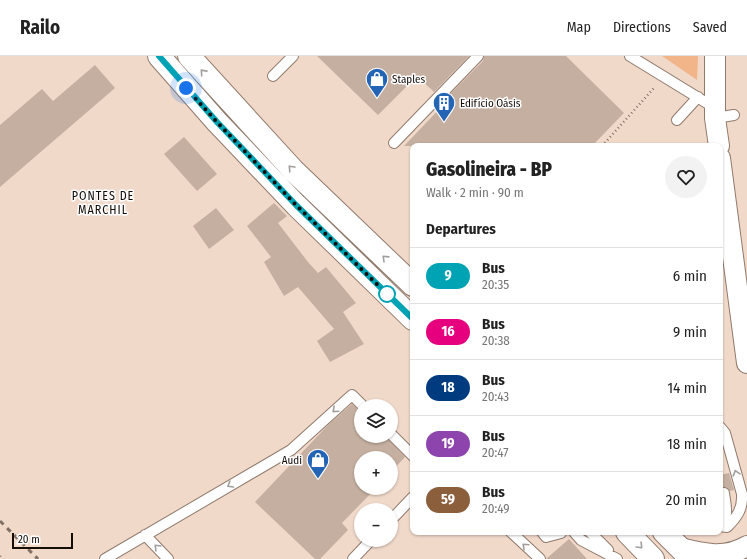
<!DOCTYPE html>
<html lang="en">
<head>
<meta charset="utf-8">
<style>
	:root { --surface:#fff; --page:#f2f2f2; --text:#222; --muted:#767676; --line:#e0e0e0 }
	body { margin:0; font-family:"Fira Sans Condensed",sans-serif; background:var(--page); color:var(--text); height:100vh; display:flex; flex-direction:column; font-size:15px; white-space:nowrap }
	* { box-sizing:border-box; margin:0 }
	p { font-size:13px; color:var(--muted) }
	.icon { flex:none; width:22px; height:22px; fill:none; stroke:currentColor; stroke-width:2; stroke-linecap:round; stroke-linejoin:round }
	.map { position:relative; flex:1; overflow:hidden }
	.details { position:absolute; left:410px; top:87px; width:313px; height:392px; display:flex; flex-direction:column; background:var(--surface); border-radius:8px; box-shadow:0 1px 3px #0004 }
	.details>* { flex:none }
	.badge { padding:0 8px; border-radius:13px; font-size:14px; line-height:26px }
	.controls { position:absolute; left:354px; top:343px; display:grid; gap:8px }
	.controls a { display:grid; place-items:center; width:44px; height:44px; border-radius:50%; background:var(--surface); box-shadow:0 1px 3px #0004; font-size:20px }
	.scale { position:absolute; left:12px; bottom:10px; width:61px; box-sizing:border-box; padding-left:4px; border:2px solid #130c07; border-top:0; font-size:11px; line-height:14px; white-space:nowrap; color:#130c07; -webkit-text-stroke:3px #fff; paint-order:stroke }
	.you { position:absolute; width:20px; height:20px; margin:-10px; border:3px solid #fff; border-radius:50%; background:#1a73e8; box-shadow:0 0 0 6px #1a73e833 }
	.map>.badge { position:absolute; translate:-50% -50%; box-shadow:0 0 0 2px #fff }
	h2 { padding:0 16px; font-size:15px; line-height:36px }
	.round { display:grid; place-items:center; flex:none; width:42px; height:42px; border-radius:21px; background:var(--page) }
	.head { display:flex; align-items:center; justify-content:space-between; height:68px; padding:0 16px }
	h1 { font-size:19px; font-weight:800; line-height:30px }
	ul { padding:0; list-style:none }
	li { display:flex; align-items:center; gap:12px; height:56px; padding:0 16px; border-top:1px solid var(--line) }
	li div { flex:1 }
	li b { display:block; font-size:15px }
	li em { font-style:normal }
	li .badge { min-width:44px; font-weight:700; text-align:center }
	header { display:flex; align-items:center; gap:24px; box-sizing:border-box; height:56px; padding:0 20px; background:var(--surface); border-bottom:1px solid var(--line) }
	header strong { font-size:19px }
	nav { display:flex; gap:22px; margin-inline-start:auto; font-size:14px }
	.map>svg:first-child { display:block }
	.green { fill:#f2b489 }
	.building { fill:#c5afa0 }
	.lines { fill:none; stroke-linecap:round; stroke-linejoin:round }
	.lane-casing { stroke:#907a6c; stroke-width:12 }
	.street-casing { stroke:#907a6c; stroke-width:22 }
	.primary-casing { stroke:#907a6c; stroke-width:24 }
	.path { stroke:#84746a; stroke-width:2.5; stroke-dasharray:1 3; stroke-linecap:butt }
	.lane { stroke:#fff; stroke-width:10 }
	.street { stroke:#fff; stroke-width:20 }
	.primary { stroke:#fff; stroke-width:22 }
	.rail { stroke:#807066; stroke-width:3; stroke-dasharray:5 5; stroke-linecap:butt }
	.oneway { stroke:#a19e9c }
	.line-casing { stroke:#fff; stroke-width:9 }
	.line { stroke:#00a3b4; stroke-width:6 }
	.walk { stroke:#130c07; stroke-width:4; stroke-dasharray:0 7.2 }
	.stop-dot { fill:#fff; stroke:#00a3b4; stroke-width:2 }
	.labels { text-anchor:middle; stroke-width:3; stroke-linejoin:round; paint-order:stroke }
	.poi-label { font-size:11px; fill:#130c07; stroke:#fff; text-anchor:start }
	.neighbourhood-label { font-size:12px; letter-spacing:1px; fill:#130c07; stroke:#fff }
</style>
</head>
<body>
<header>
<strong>Railo</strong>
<nav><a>Map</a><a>Directions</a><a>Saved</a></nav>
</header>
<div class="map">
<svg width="747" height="503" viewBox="0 0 747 503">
	<rect width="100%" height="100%" fill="#f1d9ca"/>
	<path class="green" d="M662,0h36l-1,24z"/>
	<path class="building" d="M317,0h152l-35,36 -17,-16 -39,39z
		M484,0h82l58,57 -32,33h-188l41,-43 -2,-2 40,-40z
		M95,9l20,23 -115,99v-62l42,-36 11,12z
		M184,81l33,37 -20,17 -33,-37z
		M274,147l13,13 -9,7 30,39 10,11 8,-6 30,36 -13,9 21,32 -34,18 -13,-21 17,-12 -36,-42 -14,9 -20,-34 7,-5 -24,-31z
		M216,152l18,22 -25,19 -16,-23z
		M352,348l9,8v24h24l20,21 -14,15v-14h-30v30h15l-34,35 6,7 -28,29h-5l-60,-57 73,-77z
		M729,417l5,17 -4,1 -4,-4 -6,1v-13z
		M569,483l18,20h-41z"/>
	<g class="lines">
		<g class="lane-casing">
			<path id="lane" d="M630,0l85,52
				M273,20l20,-20
				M715,62l19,-3
				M677,64l21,-23
				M394,87l84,-87
				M720,371l5,6 17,61c1,15 -5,23 -15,33l-7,-1
				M391,378l22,22
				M391,464l22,-23
				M720,467c10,-4 5,-21 4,-30
				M511,476l29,27
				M542,476l4,5 15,-4
				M574,476l7,8 36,19
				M590,476l18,18
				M145,479l23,24
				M105,503l186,-109 61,-55 11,11
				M353,503l18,-19"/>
		</g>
		<g class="street-casing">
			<path id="street" d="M715,0v62l4,28
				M720,102l27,205
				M680,492c24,6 45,11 67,-2"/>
		</g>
		<g class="primary-casing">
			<path id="primary" d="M159,0l58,66 79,83 117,114
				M189,0l105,115 119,114
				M627,476l26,27
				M664,476l27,27"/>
		</g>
		<path class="path" d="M602,90l52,-58
			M0,500l2,3"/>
		<use href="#lane" class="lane"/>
		<use href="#street" class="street"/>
		<use href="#primary" class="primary"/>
		<path class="rail" d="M0,465l38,38"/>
	</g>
	<defs><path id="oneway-chevron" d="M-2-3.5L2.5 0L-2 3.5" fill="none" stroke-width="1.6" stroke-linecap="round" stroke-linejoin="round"/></defs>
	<g class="oneway">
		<use href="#oneway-chevron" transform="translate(203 16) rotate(-132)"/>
		<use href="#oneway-chevron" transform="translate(291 112) rotate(-133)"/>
		<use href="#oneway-chevron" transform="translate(385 202) rotate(-136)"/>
		<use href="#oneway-chevron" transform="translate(335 354) rotate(138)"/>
		<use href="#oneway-chevron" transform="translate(736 417) rotate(-106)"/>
		<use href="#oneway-chevron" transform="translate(230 429) rotate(150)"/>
		<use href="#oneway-chevron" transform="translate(525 490) rotate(-137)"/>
		<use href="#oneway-chevron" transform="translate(640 490) rotate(46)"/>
		<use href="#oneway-chevron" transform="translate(157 491) rotate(-135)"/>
	</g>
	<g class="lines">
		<g class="line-casing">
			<path id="line" d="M159,0l58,66 79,83 117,114"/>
		</g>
		<use href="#line" class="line"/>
		<path class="walk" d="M186,32l31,34 79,83 91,89"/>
	</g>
	<defs>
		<g id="shop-pin" transform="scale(1.15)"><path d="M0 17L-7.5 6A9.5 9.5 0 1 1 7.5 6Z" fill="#2464b5" stroke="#fff"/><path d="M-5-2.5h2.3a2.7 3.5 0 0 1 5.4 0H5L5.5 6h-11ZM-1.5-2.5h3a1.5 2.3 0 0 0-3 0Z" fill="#fff"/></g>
		<g id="building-pin" transform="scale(1.15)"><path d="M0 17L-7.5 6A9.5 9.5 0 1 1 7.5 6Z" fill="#2464b5" stroke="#fff"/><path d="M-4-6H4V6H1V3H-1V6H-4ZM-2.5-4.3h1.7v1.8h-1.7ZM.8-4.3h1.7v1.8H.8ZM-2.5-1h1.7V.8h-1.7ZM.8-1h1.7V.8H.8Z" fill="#fff"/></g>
	</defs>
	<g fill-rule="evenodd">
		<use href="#shop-pin" x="377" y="23"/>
		<use href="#building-pin" x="444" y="47"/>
		<use href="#shop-pin" x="318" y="404"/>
	</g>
	<circle class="stop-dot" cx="387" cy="238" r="8"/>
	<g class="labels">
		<g class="poi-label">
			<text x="392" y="27">Staples</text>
			<text x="460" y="51">Edifício Oásis</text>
			<text x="302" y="408" text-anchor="end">Audi</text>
		</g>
		<g class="neighbourhood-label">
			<text x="103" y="144">PONTES DE<tspan x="103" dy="14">MARCHIL</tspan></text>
		</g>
	</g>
</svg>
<div class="controls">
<a><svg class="icon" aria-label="layers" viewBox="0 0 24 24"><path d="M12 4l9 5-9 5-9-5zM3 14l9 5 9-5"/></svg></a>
<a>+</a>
<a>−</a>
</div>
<div class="scale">20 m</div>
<div class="you" style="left:186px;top:32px"></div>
<section class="details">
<div class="head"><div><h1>Gasolineira - BP</h1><p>Walk · 2 min · 90 m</p></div><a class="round"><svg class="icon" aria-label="heart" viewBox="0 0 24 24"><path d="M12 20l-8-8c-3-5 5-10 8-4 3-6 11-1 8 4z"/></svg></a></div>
<h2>Departures</h2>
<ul>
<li><span class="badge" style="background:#00a3b4;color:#fff">9</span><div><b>Bus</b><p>20:35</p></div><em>6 min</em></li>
<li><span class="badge" style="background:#e6007e;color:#fff">16</span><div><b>Bus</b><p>20:38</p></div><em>9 min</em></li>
<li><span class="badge" style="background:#003b80;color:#fff">18</span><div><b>Bus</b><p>20:43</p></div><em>14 min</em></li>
<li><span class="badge" style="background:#8e44ad;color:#fff">19</span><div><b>Bus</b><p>20:47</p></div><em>18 min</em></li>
<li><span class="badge" style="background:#8b5e3c;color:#fff">59</span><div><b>Bus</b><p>20:49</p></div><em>20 min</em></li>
</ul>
</section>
</div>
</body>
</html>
